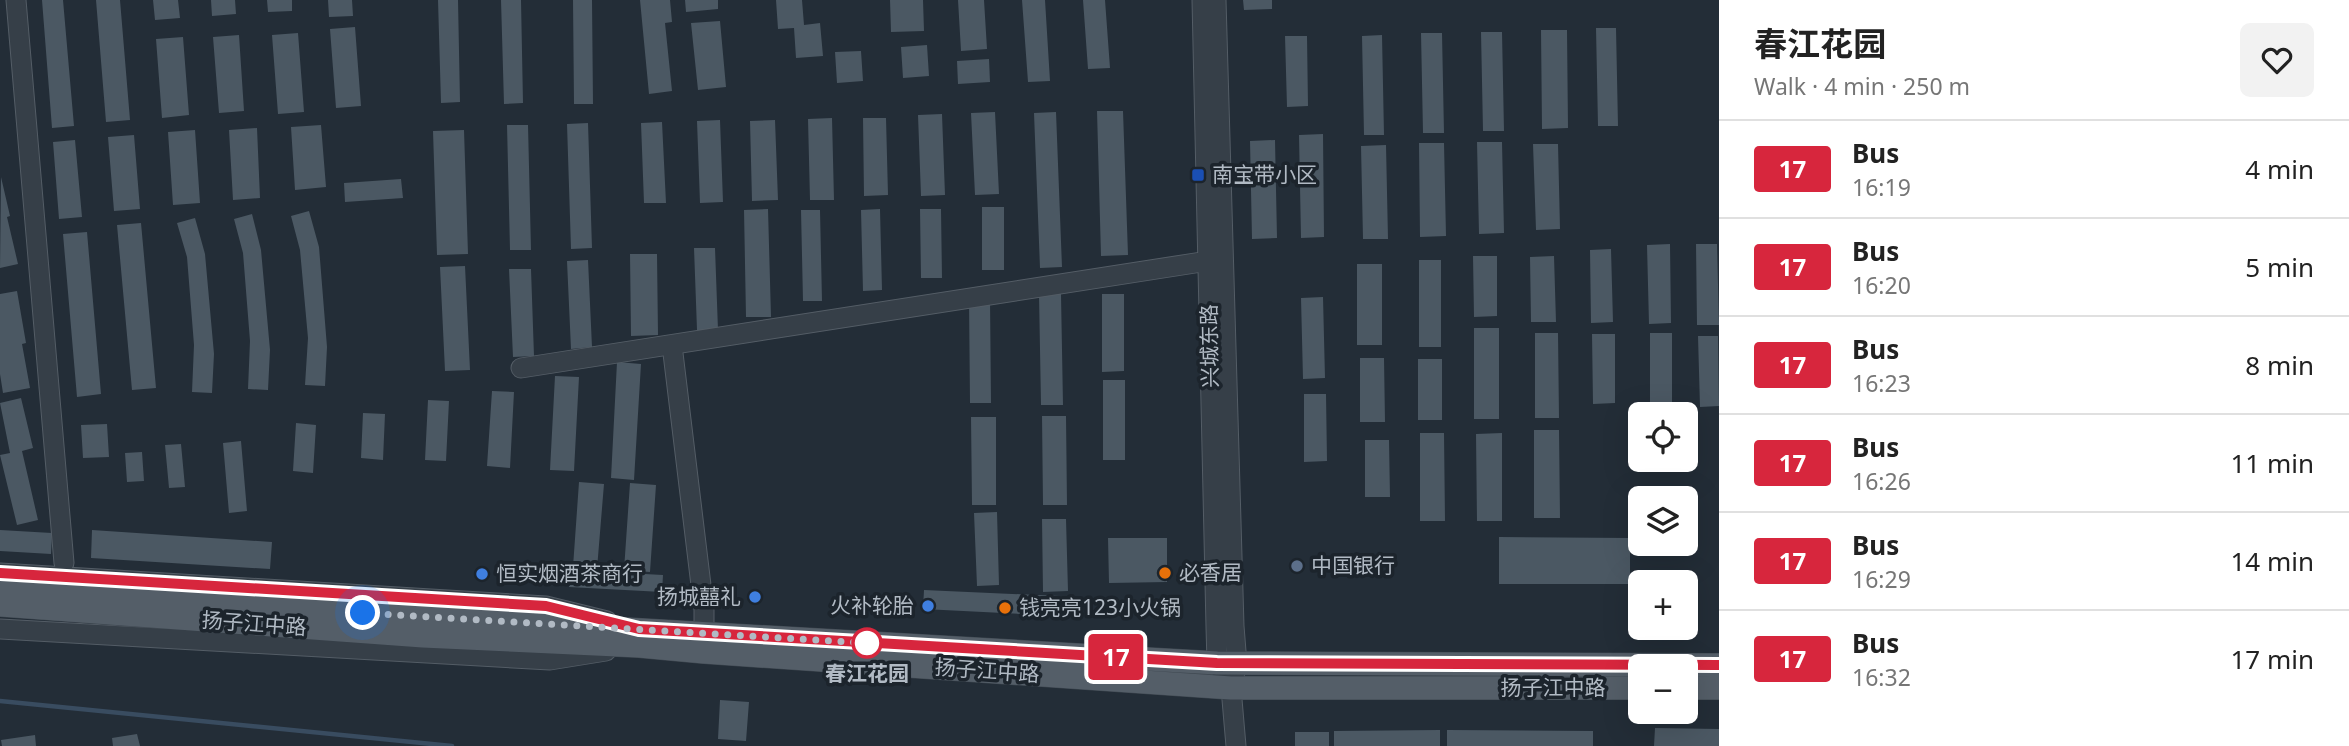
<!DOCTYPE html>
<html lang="en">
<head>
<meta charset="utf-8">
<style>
	:root { --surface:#fff; --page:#f2f2f2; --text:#222; --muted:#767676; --line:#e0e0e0 }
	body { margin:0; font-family:"Noto Sans","Noto Sans SC",sans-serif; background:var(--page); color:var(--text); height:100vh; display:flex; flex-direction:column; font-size:26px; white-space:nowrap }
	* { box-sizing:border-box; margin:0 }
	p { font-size:23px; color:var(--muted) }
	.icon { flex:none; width:38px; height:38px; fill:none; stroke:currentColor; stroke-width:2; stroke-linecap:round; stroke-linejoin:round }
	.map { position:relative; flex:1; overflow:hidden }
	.panel { display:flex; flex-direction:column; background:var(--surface); width:630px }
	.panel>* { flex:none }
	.badge { padding:0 14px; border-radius:5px; font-size:24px; line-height:46px }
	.controls { position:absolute; left:1628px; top:402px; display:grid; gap:14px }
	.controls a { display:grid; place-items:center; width:70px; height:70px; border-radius:10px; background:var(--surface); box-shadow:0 7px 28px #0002; font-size:35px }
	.you { position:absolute; width:35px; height:35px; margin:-18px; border:5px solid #fff; border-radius:50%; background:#1a73e8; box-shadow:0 0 0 10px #1a73e833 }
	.map>.badge { position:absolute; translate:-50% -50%; box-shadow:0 0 0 4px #fff }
	.round { display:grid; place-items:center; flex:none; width:74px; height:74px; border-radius:10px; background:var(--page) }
	.overview { display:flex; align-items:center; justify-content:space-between; height:119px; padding:0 35px }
	h1 { font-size:33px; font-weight:700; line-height:52px }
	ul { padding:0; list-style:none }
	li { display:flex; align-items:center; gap:21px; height:98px; padding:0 35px; border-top:2px solid var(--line) }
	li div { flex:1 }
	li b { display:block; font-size:26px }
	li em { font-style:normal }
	li .badge { min-width:77px; font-weight:700; text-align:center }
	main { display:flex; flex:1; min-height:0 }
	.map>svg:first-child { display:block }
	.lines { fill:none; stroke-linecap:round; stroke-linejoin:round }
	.stream { stroke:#394c60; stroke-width:4.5 }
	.building { fill:#4b5863 }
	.minor-casing { stroke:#545d66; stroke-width:21 }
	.major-casing { stroke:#3f4851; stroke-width:24 }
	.minor { stroke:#363f48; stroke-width:19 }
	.major { stroke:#545e68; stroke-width:23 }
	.line-casing { stroke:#fff; stroke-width:16 }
	.line { stroke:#d7263d; stroke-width:10 }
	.walk { stroke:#b1bac4; stroke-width:7; stroke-dasharray:0 12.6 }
	.transit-dot { fill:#1a4fb4; stroke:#1c242c; stroke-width:2.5 }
	.service-dot { fill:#5c6f8a; stroke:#1c242c; stroke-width:2.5 }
	.food-dot { fill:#e8710a; stroke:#1c242c; stroke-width:2.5 }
	.shop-dot { fill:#3f7fe0; stroke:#1c242c; stroke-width:2.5 }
	.stop-dot { fill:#fff; stroke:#d7263d; stroke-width:3.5 }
	.labels { text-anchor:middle; stroke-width:7; stroke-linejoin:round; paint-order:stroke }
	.poi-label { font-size:21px; fill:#b1bac4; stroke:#1c242c; text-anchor:start }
	.street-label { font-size:21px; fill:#b1bac4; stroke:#1c242c }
	.stop-label { font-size:21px; font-weight:bold; fill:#b1bac4; stroke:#1c242c }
</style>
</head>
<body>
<main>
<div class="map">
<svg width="1719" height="746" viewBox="0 0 1719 746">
	<rect width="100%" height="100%" fill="#232d37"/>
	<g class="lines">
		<path class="stream" d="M0,701l452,45"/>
	</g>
	<path class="building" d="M42,0h21l11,126 -22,2z
		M96,0h24l10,120 -24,2z
		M153,0h25l2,18 -25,2z
		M211,0h24l1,14 -24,2z
		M267,0h25v11l-24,1z
		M328,0h24l1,16 -24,1z
		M438,0h20l2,102 -19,1z
		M501,0h20l2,103 -19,1z
		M573,0h19l1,104h-19z
		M640,0h30l2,22 -7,1 7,68 -23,3z
		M685,0h33v9l-32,3z
		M776,0h26l2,25 16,-2 3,33 -27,2 -2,-30 -16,1z
		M890,0h33l1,31 -33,1z
		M958,0h26l3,49 -26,2z
		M1022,0h23l5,81 -22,1z
		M1083,0h22l5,68 -22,1z
		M1243,0h29v9l-28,1z
		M720,21l6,66 -28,3 -7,-67z
		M355,27l6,79 -25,2 -6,-79z
		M1596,28h20l2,98h-20z
		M1541,30h26l1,98 -26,1z
		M1481,32h21l2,99h-21z
		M298,33l6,79 -26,2 -6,-79z
		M1421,33h21l2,100h-21z
		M239,35l5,76 -25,2 -6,-76z
		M1382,35l2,100h-20l-2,-99z
		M1285,36h22l1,70 -21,1z
		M183,37l6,78 -27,3 -6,-79z
		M927,45l2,31 -26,2 -2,-31z
		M861,51l2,30 -26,2 -2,-31z
		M989,59l1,23 -32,2 -1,-23z
		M1097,111h26l5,144 -27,1z
		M995,112l4,82 -24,1 -4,-82z
		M1056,112l6,155 -22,1 -6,-155z
		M942,114l3,81 -24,1 -3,-81z
		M832,118l2,82h-24l-2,-81z
		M863,118h23l2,77 -24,1z
		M720,120l3,82 -23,1 -3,-82z
		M775,120l3,80 -26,1 -2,-80z
		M662,122l4,81h-22l-3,-80z
		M588,123l4,125 -21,1 -4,-125z
		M321,125l5,62 -31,3 -4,-63z
		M507,125h21l3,125h-21z
		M257,128l3,70 -27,2 -4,-70z
		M195,130l5,73 -27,2 -5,-73z
		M464,130l4,124 -31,1 -4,-124z
		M1323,134l1,103 -23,1 -2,-103z
		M134,135l6,74 -26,2 -6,-74z
		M75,140l7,77 -23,2 -6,-77z
		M1275,140l2,98 -25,1 -2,-98z
		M1477,142h25l2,91 -25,1z
		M1419,143h25l2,93 -26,1z
		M1533,144h25l2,85 -24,1z
		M1386,145l2,94h-25l-2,-93z
		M1,177l9,39 -3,1 11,47 -18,4z
		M401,179l2,19 -58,4 -1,-19z
		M982,207h22v63h-22z
		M768,209l3,108h-25l-2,-107z
		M880,209l2,81 -19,1 -2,-81z
		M920,209h21l1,69h-21z
		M801,210h19l2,91h-19z
		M309,211l10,36 8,100 -2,39 -20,-1 3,-47 -8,-88 -9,-34z
		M252,214l9,36 9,100 -2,40 -20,-1 2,-48 -7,-88 -9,-34z
		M195,218l10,36 9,100 -2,39 -20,-1 2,-47 -7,-88 -10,-34z
		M141,223l15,165 -24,2 -15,-165z
		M87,232l14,162 -24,3 -14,-163z
		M1670,244l1,79 -22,1 -2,-79z
		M1696,244h21l2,81h-22z
		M694,248h21l3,82h-21z
		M1611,249l2,73 -22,1 -1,-73z
		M630,254h27l1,81 -27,1z
		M1473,256h24v60l-23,1z
		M1554,256l2,66h-25l-1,-65z
		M588,260l4,87 -21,2 -4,-88z
		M1419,260h22v87h-22z
		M1357,264h25v81h-25z
		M465,266l5,104 -25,1 -5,-104z
		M509,269h22l3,87 -21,1z
		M17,291l9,52 -4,1 8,44 -27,5 -3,-19v-80z
		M1039,294h22l2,111h-22z
		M1102,294h22v77l-22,1z
		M1323,297l2,81 -22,1 -2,-81z
		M969,298h21l1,105h-21z
		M1474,328h25v91h-25z
		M1535,333h23l1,85h-24z
		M1650,333h22v72h-22z
		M1592,334h23v69l-22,1z
		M1698,336h20l1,70 -19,1z
		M1360,358h24l1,64h-25z
		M1418,359h24v61h-24z
		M617,362l24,2 -7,116 -23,-2z
		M555,376l24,1 -5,94 -24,-1z
		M1103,380h22v80h-22z
		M492,391l22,1 -4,76 -23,-2z
		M1304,394h22l1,67 -23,1z
		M21,398l12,50 -11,3 16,69 -21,5 -17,-70 10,-2 -10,-50z
		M428,400l21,1 -3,60 -21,-1z
		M363,413l22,1 -2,46 -22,-2z
		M1042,416h24l1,89h-24z
		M971,417h25v88h-24z
		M296,423l20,2 -3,48 -20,-2z
		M107,424l2,33 -26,1 -2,-33z
		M1534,430h25l1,88h-26z
		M1420,433h24l1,88h-25z
		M1502,433v88h-25l-1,-87z
		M1365,440h24l1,57h-25z
		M241,441l6,70 -18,2 -6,-70z
		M181,444l4,43 -16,1 -4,-43z
		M142,452l2,29 -17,1 -2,-29z
		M579,482l25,2 -7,85 -24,-2z
		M630,483l26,2 -6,87 -26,-2z
		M997,512l2,73 -22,1 -3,-73z
		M1042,519h24l2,72 -25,1z
		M0,530l52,3 -1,21 -51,-3z
		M92,530l180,12 -2,27 -179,-11z
		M1499,537l131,1v46h-131z
		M1108,538h59v44l-58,1z
		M570,570l93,5 -1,17 -93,-5z
		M924,590l157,7 -1,20 -157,-8z
		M720,700l29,2 -3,39 -28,-2z
		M1655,728l64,1v17h-65z
		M1440,730v16h-106v-15z
		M1447,730l146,1v15h-146z
		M1295,732h34v14h-34z
		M137,734l3,12h-27l-1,-8z
		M35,735l1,11h-34l-1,-6z"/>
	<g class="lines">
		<g class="minor-casing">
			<path id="minor" d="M16,0l48,563
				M1202,0l14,627 1,36 7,12
				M1216,0l18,626 3,38 -6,24 5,58
				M672,345l32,265v37
				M521,368l687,-107
				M0,573l546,33 61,15
				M0,629l550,31 56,-9"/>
		</g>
		<g class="major-casing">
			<path id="major" d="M0,586l418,31 799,46 502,2
				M0,605l423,31 216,10 65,6 527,36h409
				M1685,688h34"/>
		</g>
		<use href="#minor" class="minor"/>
		<use href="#major" class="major"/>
	</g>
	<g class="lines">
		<g class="line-casing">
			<path id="line" d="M0,573l546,33 93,23 578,34 502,2"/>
		</g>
		<use href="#line" class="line"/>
		<path class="walk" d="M363,613l504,30"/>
	</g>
	<rect class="transit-dot" x="1191" y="168" width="14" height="14" rx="3.5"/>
	<circle class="service-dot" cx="1297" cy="566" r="7"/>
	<g class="food-dot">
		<circle cx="1165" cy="573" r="7"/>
		<circle cx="1005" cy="608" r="7"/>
	</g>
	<g class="shop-dot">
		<circle cx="482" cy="574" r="7"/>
		<circle cx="755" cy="597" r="7"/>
		<circle cx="928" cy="606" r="7"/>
	</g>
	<circle class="stop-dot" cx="867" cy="643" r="14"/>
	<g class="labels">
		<g class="poi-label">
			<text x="1212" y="182">南宝带小区</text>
			<text x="1311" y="573">中国银行</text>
			<text x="1179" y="580">必香居</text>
			<text x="496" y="581">恒实烟酒茶商行</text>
			<text x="741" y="604" text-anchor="end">扬城囍礼</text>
			<text x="914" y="613" text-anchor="end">火补轮胎</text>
			<text x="1019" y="615">钱亮亮123小火锅</text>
		</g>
		<g class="street-label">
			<text transform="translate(1210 346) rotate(-91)" y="7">兴城东路</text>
			<text transform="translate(254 624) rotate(4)" y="7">扬子江中路</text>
			<text transform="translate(987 671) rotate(4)" y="7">扬子江中路</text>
			<text x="1553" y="695">扬子江中路</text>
		</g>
		<g class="stop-label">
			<text x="867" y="681">春江花园</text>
		</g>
	</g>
</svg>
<div class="controls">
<a><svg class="icon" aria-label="locate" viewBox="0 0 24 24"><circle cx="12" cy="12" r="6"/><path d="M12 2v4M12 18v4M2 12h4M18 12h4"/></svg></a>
<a><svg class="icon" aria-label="layers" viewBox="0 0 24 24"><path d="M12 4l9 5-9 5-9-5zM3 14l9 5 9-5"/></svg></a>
<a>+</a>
<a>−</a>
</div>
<div class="you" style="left:363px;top:613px"></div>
<b class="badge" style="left:1116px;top:657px;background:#d7263d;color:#fff">17</b>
</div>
<section class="panel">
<div class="overview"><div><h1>春江花园</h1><p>Walk · 4 min · 250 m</p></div><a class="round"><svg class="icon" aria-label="heart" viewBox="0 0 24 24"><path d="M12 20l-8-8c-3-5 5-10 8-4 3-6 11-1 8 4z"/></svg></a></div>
<ul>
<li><span class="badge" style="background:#d7263d;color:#fff">17</span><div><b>Bus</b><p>16:19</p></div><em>4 min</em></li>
<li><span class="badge" style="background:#d7263d;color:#fff">17</span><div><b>Bus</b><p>16:20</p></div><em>5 min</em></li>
<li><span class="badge" style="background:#d7263d;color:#fff">17</span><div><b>Bus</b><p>16:23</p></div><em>8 min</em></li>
<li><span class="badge" style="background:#d7263d;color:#fff">17</span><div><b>Bus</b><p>16:26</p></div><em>11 min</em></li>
<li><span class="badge" style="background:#d7263d;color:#fff">17</span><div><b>Bus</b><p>16:29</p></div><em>14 min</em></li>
<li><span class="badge" style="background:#d7263d;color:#fff">17</span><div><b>Bus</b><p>16:32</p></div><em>17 min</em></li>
</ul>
</section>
</main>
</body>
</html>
